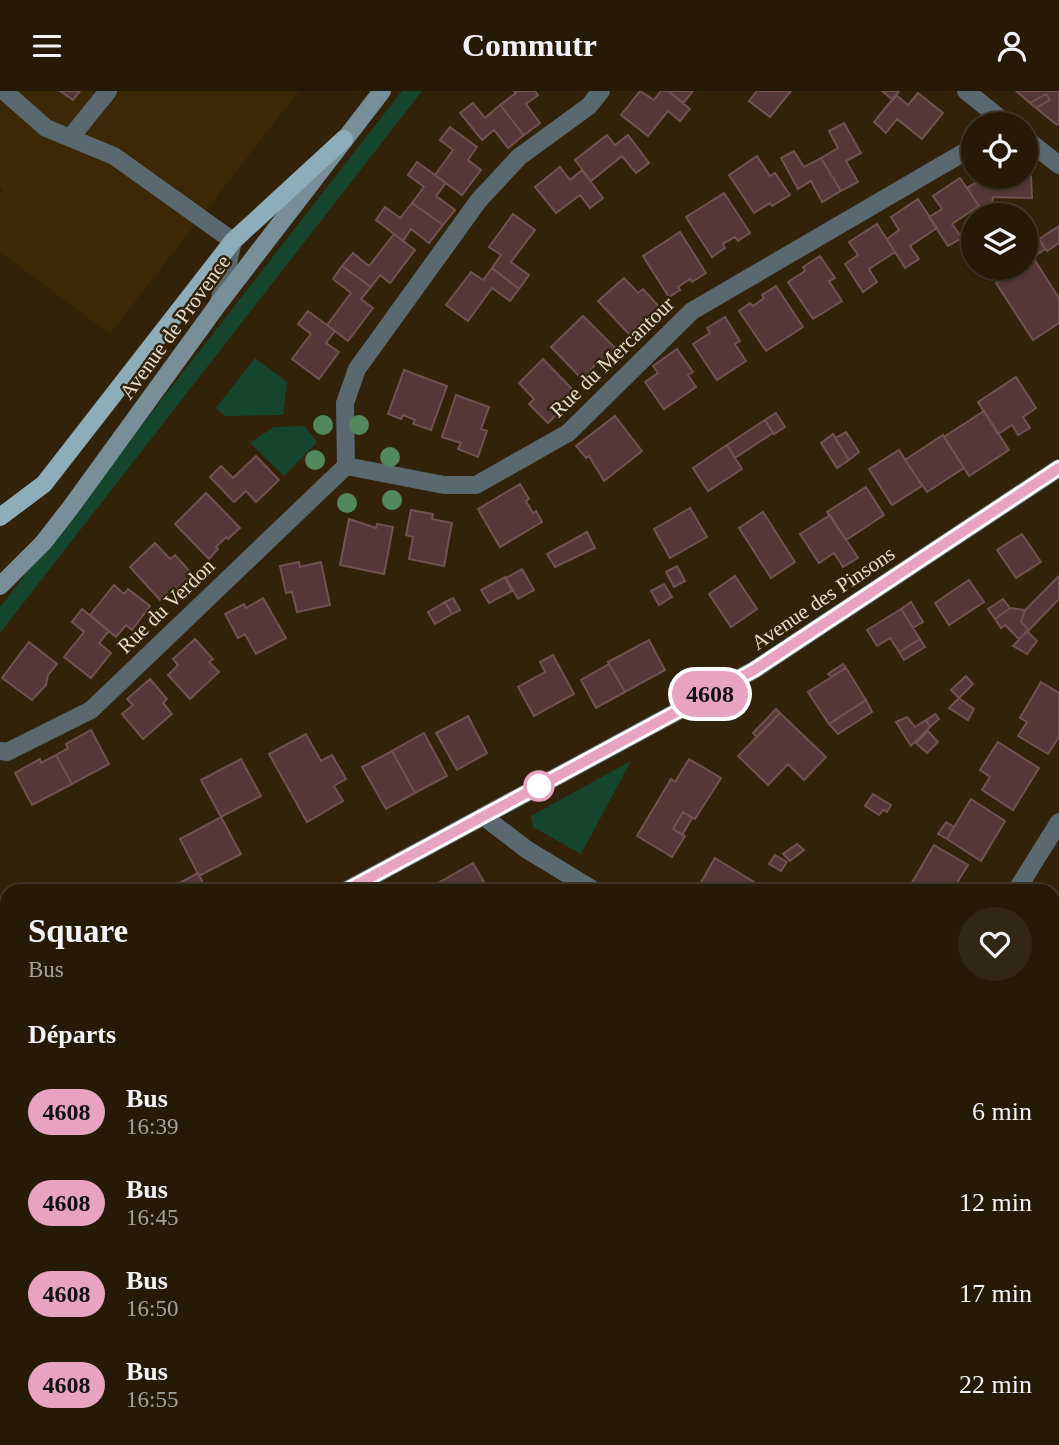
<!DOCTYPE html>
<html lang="fr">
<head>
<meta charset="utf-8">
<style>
	:root { --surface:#261a07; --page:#322715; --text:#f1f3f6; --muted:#a4a19b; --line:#423828 }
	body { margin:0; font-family:Georgia,serif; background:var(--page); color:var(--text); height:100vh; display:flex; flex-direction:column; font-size:26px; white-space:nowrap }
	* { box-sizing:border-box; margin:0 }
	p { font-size:23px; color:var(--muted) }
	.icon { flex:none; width:38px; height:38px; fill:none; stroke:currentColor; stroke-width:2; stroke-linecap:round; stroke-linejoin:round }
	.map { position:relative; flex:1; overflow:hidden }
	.side { position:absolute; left:0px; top:793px; width:1060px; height:562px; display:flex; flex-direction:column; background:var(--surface); border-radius:21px 21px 0 0; box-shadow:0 2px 5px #0004,0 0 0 2px var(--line) }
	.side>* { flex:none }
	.badge { padding:0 14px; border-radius:23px; font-size:24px; line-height:46px }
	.fabs { position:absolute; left:961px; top:21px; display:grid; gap:14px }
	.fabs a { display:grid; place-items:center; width:77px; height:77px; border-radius:50%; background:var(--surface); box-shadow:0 2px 5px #0004,0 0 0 2px var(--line); font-size:35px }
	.map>.badge { position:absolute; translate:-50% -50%; box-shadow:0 0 0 4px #fff }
	h2 { padding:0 28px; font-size:26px; line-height:63px }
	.round { display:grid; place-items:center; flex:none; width:74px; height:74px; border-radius:37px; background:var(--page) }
	.headline { display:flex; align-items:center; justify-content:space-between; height:119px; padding:0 28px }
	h1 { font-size:33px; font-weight:600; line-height:52px }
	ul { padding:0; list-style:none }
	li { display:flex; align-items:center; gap:21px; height:91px; padding:0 28px }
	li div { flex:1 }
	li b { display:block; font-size:26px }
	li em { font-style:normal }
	li .badge { min-width:77px; font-weight:700; text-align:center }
	header { display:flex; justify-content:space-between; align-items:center; height:91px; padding:0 28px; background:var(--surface); font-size:32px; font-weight:600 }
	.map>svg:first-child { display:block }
	.built { fill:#3c2707 }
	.green { fill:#15462d }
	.building { fill:#563737; stroke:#725151; stroke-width:2 }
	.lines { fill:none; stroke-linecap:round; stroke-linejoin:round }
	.lane { stroke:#5a696f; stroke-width:18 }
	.street { stroke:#5a696f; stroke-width:18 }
	.secondary { stroke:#788f99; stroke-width:18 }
	.primary { stroke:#8eadba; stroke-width:18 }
	.tree { fill:#51885c }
	.line-casing { stroke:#fff; stroke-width:16 }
	.line { stroke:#e7a3bf; stroke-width:10 }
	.stop-dot { fill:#fff; stroke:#e7a3bf; stroke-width:3.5 }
	.labels { text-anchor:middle; stroke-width:5; stroke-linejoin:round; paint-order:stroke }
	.street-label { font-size:21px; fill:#e7ddce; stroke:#322209 }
</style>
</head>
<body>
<header><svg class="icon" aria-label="menu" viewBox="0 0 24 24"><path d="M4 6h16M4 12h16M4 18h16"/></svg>Commutr<svg class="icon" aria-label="person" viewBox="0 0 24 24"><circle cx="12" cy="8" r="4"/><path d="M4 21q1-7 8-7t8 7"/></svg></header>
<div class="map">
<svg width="1059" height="1354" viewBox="0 0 1059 1354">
	<rect width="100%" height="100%" fill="#322209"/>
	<path class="built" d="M0,0h299l-189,243 -110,-82v-59l3,-3 -3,-3z"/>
	<path class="green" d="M402,0h20l-422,542v-26z
		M255,267l32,24 -4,33 -58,1 -9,-8z
		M304,335l13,16 -33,34 -34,-33 24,-16z
		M631,670l-50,93 -48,-27 -2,-11z"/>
	<path class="building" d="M60,0h20l-7,9z
		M514,0h21l3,4 -12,9 14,19 -16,12 -24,-30 16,-12z
		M640,0l14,9 7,-9h7l22,18 -10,12 -12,-10 -20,25 -27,-21z
		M668,0h25l-10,12z
		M757,0h34l-21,26 -21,-16z
		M882,0h17l-6,9z
		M1016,0h43v32l-2,2 -21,-17 14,-8 -4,-6 -16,9z
		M918,2l25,20 -21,26 -25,-20 -11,14 -12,-11 22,-27 12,10z
		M1046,3l4,6 -14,8 -6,-5z
		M473,12l12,15 15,-13 24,30 -16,13 -14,-18 -12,10 -22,-27z
		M844,32l17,30 -15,8 12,21 -17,9 -20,-33 17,-10 -9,-17z
		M450,36l27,20 -9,13 13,10 -19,25 -27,-20 18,-25 -13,-10z
		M607,44l8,10 13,-10 21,28 -13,10 -14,-17 -31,25 -16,-21z
		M794,60l10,16 17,-9 20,33 -19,11 -11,-21 -13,8 -17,-31z
		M757,65l13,20 5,-3 15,22 -18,11 -2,-3 -16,10 -25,-38z
		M417,71l29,21 -10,13 19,14 -12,15 -31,-22 12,-16 -16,-12z
		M560,76l10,13 12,-10 21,28 -13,10 -10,-13 -24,18 -21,-26z
		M994,86h37l1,21 -39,-1 -2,10 -12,-1 -12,-18 14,-9 13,1z
		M960,87l19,28 -27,18 10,14 -14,8 -19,-29 13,-8 -9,-13z
		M724,102l26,40 -12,8 -3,-4 -12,7 2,4 -13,9 -26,-40z
		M918,108l19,29 -27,18 9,13 -14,9 -18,-29 12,-9 -8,-13z
		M412,112l31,22 -14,18 -18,-14 -8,12 -27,-21 9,-13 15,11z
		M513,123l22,16 -24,32 18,13 -10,14 -27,-21 9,-13 -12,-8z
		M877,133l18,28 -26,17 8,13 -14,10 -18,-28 13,-9 -9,-13z
		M1059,135v17l-12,8 -8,-12z
		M680,141l26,41 -14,9 -2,-3 -12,8 2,3 -11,7 -26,-41z
		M394,143l21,16 -25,33 -10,-8 -9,12 -29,-21 11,-13 16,13z
		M1039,148l6,10 -19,13v-14z
		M820,165l15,22 -6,3 13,20 -29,18 -25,-37 17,-11 -2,-4z
		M1034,168l25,39v25l-26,17 -37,-57 24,-15h6v-4z
		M342,175l29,21 -10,12 12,9 -25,33 -21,-16 24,-32 -18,-14z
		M492,177l27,21 -9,12 -18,-13 -24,33 -22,-16 25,-33 12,8z
		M624,187l14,15 5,-4 19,21 -15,15 -4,-4 -14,13 -31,-33z
		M776,195l27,41 -37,24 -27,-40 11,-8 3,3 11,-8 -2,-3z
		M308,220l27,20 -9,12 13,9 -20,27 -27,-20 19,-25 -13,-10z
		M583,225l33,33 -12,13 -3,-3 -10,10 3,3 -10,9 -33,-34z
		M725,226l15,24 -5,3 11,17 -29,19 -24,-36 17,-11 -3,-5z
		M677,258l16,23 -5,3 8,12 -32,22 -19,-27 13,-9 -5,-7z
		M543,268l31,32 -14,14 3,3 -15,15 -19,-19 5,-5 -15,-16z
		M404,279l43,16 -16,44 -18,-6 2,-4 -12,-5 -2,4 -13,-5z
		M1016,286l20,31 -13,9 7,11 -12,7 -6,-10 -14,9 -20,-32z
		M456,304l33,12 -8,22 6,2 -9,26 -20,-8 3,-6 -19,-6z
		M984,320l25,39 -40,26 -25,-39z
		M776,322l9,14 -11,7 -9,-14z
		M615,325l27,35 -38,30 -15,-25 -3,2 -10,-12z
		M765,329l8,13 -38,25 -8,-13z
		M846,341l13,20 -10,8 -14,-22z
		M833,343l16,26 -12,8 -16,-25z
		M943,344l21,33 -37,24 -22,-32z
		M727,354l15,24 -34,22 -15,-23z
		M899,359l23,36 -30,19 -23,-36z
		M256,365l23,24 -23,22 -10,-11 -12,11 -24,-25 11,-11 12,12z
		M520,393l9,15 -3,2 7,12 3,-2 6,11 -42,25 -22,-38z
		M866,396l18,28 -38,25 -19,-28z
		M206,402l34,35 -12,11 -2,-2 -10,10 2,2 -9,10 -34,-35z
		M690,417l17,29 -37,21 -16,-29z
		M411,419l22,4 -1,5 20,4 -8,43 -35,-7 4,-22 -7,-2z
		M763,421l32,50 -24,16 -32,-50z
		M830,424l28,43 -15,9 -9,-14 -15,10 -19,-29z
		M349,428l27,9 1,-4 16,3 -9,47 -44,-9z
		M587,441l8,16 -40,19 -8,-13z
		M1022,443l19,28 -25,16 -19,-28z
		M155,452l15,16 5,-4 18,20 -16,15 -2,-3 -15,13 -30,-33z
		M299,471l1,5 21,-5 9,43 -33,7 -5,-20 -6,1 -6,-27z
		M677,475l8,15 -11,6 -8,-15z
		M522,478l12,21 -16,9 -12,-21z
		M735,485l22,33 -26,18 -22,-33z
		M1059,485v23l-30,31 -8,-8 4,-12z
		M505,486l7,14 -23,12 -8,-13z
		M969,489l15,22 -35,23 -14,-22z
		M664,493l8,13 -13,8 -8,-14z
		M114,494l10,9 4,-5 22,17 -18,24 -6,-5 -10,12 -26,-22z
		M263,507l23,40 -30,16 -11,-20 -7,4 -13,-24 19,-10 2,4z
		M453,507l7,12 -8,4 -7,-12z
		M1003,508l7,9 -15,11 -7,-10z
		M445,511l7,12 -17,10 -7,-12z
		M911,511l12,20 -10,6 -12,-19z
		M1010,517l15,2 -4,12 8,8 -10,9 -14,-14 -4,3 -6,-9z
		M82,518l27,22 -10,12 12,10 -20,25 -27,-21 20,-25 -12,-10z
		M901,518l19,30 -21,13 -9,-14 -13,8 -10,-16z
		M1027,540l10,10 -10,13 -14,-8z
		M195,548l18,20 -4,3 10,10 -29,27 -22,-24 10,-10 -5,-6z
		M920,548l5,8 -21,13 -5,-8z
		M649,549l16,30 -40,22 -17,-30z
		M29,551l28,22 -9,11 -2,10 -14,15 -30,-22z
		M553,564l21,39 -40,22 -16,-29 27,-15 -5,-10z
		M609,573l16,28 -29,16 -15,-28z
		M843,573l3,4 -15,9 -3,-3z
		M846,577l20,32 -37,24 -21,-32z
		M966,585l7,8 -14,14 -8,-8z
		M150,588l17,20 -4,4 9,11 -29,25 -21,-25 11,-9 -6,-6z
		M1041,591l18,11v44l-11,17 -30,-18 9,-14 -7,-4z
		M959,607l15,11 -6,11 -19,-12z
		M866,609l6,12 -34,22 -9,-10z
		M776,618l4,4 -23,24 -4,-4z
		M780,622l46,44 -22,23 -16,-16 -20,21 -30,-29z
		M935,623l4,5 -9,8 -4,-7z
		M468,625l19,37 -30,17 -21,-37z
		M907,626l8,10 11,-7 4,7 -19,19 -15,-24z
		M91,639l18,34 -37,20 -16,-29 12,-7 -2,-4z
		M928,640l10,11 -11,11 -11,-10z
		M424,642l23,43 -32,17 -23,-42z
		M306,643l15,27 11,-6 14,24 -12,7 9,15 -36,21 -38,-68z
		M998,651l41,26 -26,42 -31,-20 8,-13 -10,-7z
		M392,660l23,42 -29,16 -24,-42z
		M56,664l16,29 -40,21 -17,-32 25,-14 1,4z
		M241,668l20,37 -40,21 -20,-37z
		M689,668l32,19 -26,41 -12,-7 -10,17 12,7 -13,21 -35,-21 34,-57 4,3z
		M873,703l18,11 -4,7 -4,-2 -4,5 -14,-9z
		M971,708l34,22 -24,40 -34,-22z
		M683,721l9,6 -10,17 -9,-6z
		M221,726l20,37 -42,22 -19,-37z
		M946,731l8,5 -7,12 -9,-5z
		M797,753l7,6 -14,11 -7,-7z
		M934,754l34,20 -16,26h-45z
		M775,764l12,7 -6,9 -12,-7z
		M715,767l44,27 -3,6h-60z
		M473,772l15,26 -4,2h-60z
		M198,782l9,18h-43z
		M7,851v43l-7,3v-43z
		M1054,865l5,3v12l-5,9z
		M1055,926l4,2 -1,13 -4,-3z
		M1054,971l5,4v41l-5,-4z
		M7,1037v24l-7,-10v-9z
		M0,1079l7,4v35l-7,11z
		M1054,1124l5,3v17l-5,9z
		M1059,1144v49l-5,-3v-37z
		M7,1283v18l-7,-4z
		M7,1302v44l-7,-5v-28z
		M1054,1340l5,1v13h-22l-9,-5 26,-1z
		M7,1347v1h33l-4,5 -9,-5 -4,6h-11l-7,-4z
		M54,1348h80l10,6h-94z
		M180,1348h36l11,6h-37z
		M545,1348h42l-4,6h-37l-3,-2z
		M751,1348h9l11,6h-24z
		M917,1348h11l-4,6h-12z"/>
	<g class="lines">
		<path class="lane" d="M4,0l42,37 68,28 119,85 -14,62
			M70,47l38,-47
			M246,1348l12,6
			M303,1348l11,6
			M281,1354l13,-6"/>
		<path class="street" d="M601,0l-12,15 -70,51 -40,43 -122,169 -12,34 1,63 98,19h32l92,-52 124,-122 281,-164
			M966,0l41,33
			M1026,48l33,26
			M0,660l7,1 84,-42 255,-244
			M483,725l43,33 69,42
			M345,800l409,-221 305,-202
			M1016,800l43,-69
			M0,993l7,-7
			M1054,1083l5,3
			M672,1354l4,-6"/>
		<path class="secondary" d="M0,495l43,-43 28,-36 148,-204 163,-212"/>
		<path class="primary" d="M0,426l44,-33 189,-243 111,-102"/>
	</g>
	<g class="tree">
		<circle cx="323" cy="334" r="10"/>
		<circle cx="359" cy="334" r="10"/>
		<circle cx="390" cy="366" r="10"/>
		<circle cx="315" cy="369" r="10"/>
		<circle cx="392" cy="409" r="10"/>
		<circle cx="347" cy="412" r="10"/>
	</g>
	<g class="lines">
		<g class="line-casing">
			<path id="line" d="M345,800l409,-221 305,-202"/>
		</g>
		<use href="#line" class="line"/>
	</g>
	<circle class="stop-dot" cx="539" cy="695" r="14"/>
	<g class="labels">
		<g class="street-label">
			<text transform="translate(175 236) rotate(-54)" y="7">Avenue de Provence</text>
			<text transform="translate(612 266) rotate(-44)" y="7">Rue du Mercantour</text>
			<text transform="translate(823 507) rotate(-34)" y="7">Avenue des Pinsons</text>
			<text transform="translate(166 515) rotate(-44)" y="7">Rue du Verdon</text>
		</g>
	</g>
</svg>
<div class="fabs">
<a><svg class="icon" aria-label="locate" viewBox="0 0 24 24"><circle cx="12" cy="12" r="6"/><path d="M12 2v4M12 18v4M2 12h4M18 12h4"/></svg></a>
<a><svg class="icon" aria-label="layers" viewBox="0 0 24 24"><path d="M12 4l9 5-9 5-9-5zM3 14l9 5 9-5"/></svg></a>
</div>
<b class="badge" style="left:710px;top:603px;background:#e7a3bf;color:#111">4608</b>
<section class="side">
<div class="headline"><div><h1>Square</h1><p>Bus</p></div><a class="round"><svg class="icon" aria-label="heart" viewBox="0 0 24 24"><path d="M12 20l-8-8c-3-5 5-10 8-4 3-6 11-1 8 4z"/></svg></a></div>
<h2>Départs</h2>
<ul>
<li><span class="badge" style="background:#e7a3bf;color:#111">4608</span><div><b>Bus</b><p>16:39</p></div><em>6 min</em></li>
<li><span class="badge" style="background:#e7a3bf;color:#111">4608</span><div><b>Bus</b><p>16:45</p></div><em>12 min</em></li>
<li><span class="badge" style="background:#e7a3bf;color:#111">4608</span><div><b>Bus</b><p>16:50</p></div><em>17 min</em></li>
<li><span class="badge" style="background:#e7a3bf;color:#111">4608</span><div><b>Bus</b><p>16:55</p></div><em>22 min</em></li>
</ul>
</section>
</div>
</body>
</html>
